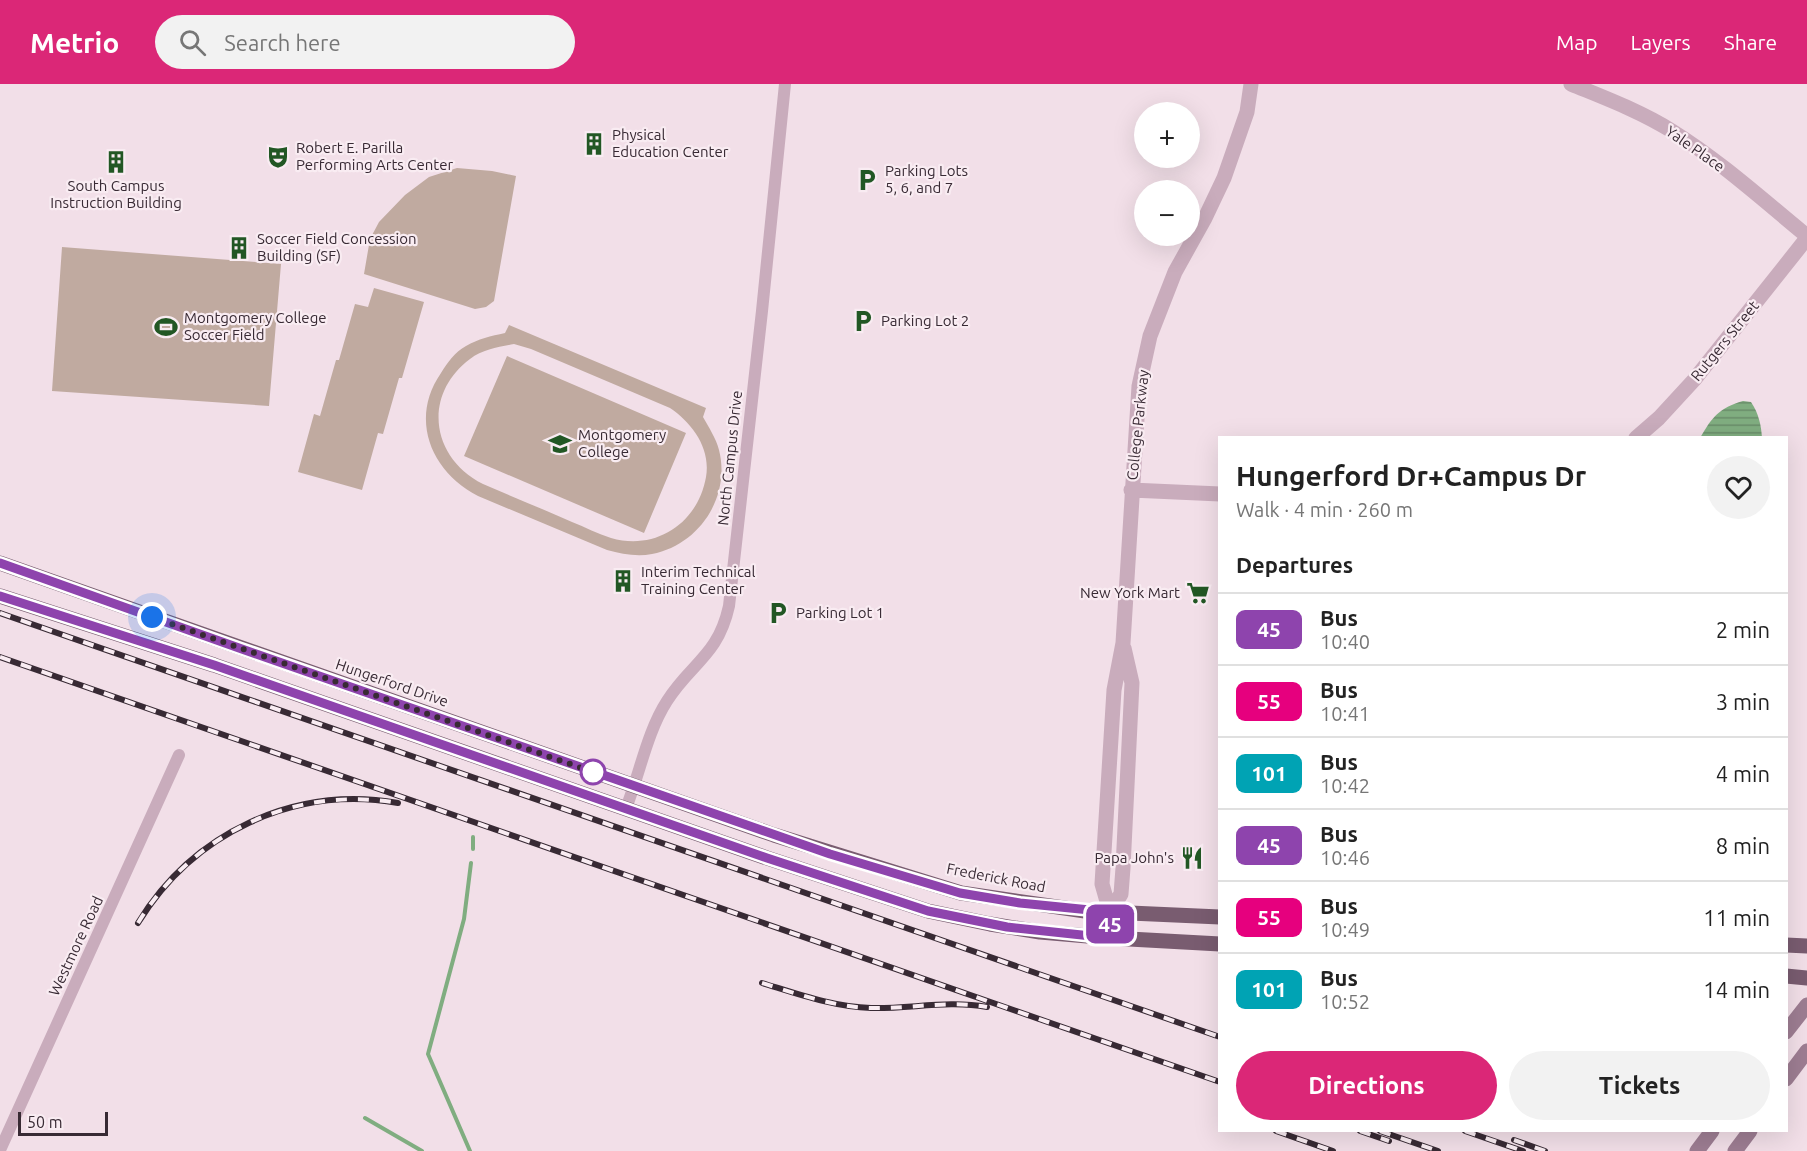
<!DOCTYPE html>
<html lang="en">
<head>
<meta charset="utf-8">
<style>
	:root { --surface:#fff; --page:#f2f2f2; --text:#222; --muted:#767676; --line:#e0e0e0; --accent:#db2777 }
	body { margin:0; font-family:Ubuntu,sans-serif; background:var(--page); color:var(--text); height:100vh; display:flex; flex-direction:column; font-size:22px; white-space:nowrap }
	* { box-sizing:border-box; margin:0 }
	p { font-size:20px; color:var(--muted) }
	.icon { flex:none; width:33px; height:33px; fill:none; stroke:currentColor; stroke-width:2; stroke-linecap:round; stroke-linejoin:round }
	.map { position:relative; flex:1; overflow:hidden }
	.sheet { position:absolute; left:1218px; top:352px; width:570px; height:696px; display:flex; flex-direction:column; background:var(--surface); border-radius:0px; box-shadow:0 6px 24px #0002 }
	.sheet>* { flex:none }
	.badge { padding:0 12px; border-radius:9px; font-size:21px; line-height:39px }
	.fabs { position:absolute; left:1134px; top:18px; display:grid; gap:12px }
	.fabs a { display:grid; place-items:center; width:66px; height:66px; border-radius:50%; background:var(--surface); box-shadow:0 6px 24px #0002; font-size:30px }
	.scale { position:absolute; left:18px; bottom:15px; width:90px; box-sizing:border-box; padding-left:6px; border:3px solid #382a34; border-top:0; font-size:16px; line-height:21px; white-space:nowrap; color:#382a34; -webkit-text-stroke:4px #f9ecf2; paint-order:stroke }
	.you { position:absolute; width:30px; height:30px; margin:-15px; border:4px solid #fff; border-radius:50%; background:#1a73e8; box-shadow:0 0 0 9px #1a73e833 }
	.map>.badge { position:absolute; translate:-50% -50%; box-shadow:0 0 0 3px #fff }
	h2 { padding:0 18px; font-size:22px; line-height:54px }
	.round { display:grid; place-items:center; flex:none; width:63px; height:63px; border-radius:32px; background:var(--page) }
	.head { display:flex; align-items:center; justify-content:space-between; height:102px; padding:0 18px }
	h1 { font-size:28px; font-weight:700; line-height:45px }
	.primary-button { display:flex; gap:12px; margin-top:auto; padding:12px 18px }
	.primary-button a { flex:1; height:69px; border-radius:36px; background:var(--accent); color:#fff; font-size:24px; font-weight:700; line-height:69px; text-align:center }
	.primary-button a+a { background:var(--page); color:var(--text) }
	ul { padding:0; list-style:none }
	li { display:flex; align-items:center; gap:18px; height:72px; padding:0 18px; border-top:2px solid var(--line) }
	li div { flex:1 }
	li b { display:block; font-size:22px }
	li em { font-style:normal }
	li .badge { min-width:66px; font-weight:700; text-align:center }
	header { display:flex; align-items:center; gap:36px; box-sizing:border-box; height:84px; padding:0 30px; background:var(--accent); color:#fff }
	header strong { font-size:28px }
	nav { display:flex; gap:33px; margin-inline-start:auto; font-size:21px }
	.search { width:420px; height:54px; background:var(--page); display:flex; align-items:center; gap:15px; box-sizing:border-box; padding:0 21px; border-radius:33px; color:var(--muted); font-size:22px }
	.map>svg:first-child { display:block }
	.pitch { fill:#c0aaa0; fill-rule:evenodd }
	.water { fill:url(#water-rules) }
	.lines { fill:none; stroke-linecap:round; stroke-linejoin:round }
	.stream { stroke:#80ad80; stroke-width:4 }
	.minor { stroke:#c9acbc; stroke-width:12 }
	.tertiary { stroke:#c9acbc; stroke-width:15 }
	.secondary { stroke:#9d7d92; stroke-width:15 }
	.primary { stroke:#795c70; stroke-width:15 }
	.rail-casing { stroke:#382a34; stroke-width:6 }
	.rail { stroke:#f9ecf2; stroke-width:4; stroke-dasharray:11; stroke-linecap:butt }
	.line-casing { stroke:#fff; stroke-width:14 }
	.line { stroke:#8e44ad; stroke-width:9 }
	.walk { stroke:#382a34; stroke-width:6; stroke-dasharray:0 10.8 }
	.stop-dot { fill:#fff; stroke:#8e44ad; stroke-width:3 }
	.labels { text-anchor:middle; stroke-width:4.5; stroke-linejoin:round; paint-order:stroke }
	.poi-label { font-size:15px; fill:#382a34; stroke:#f9ecf2; text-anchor:start }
	.street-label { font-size:15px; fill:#382a34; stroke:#f9ecf2 }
</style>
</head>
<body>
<header>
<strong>Metrio</strong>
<div class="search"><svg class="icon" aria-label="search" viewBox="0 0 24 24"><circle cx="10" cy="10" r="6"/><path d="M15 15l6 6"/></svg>Search here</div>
<nav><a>Map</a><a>Layers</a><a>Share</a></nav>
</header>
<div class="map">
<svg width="1807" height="1067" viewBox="0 0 1807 1067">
	<defs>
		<pattern id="water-rules" width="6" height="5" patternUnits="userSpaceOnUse" patternTransform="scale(1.5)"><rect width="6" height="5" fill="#80ad80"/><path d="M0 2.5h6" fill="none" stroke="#6a8d6a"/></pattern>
	</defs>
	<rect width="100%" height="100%" fill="#f2dfe8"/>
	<path class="pitch" d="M457,84l35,3 24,5 -22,125 -8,6 -11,2 -111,-35 6,-35 9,-17 26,-27 24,-18z
		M62,163l219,17 -12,142 -217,-15z
		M374,204l50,14 -22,76h-3l-16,56 -5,-1 -16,57 -64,-18 16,-58 6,2 16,-56h3l16,-56 13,3z
		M509,241l197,83 -3,9c6,11 13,21 16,33 12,47 -20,95 -67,104 -15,3 -30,0 -45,-4l-129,-54c-47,-24 -69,-77 -37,-123 6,-10 14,-21 25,-27 12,-7 25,-10 39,-13zM514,260l17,5 139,59c22,15 41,40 36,69 -8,46 -50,74 -95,61 -13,-4 -26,-11 -39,-16 -29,-13 -59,-25 -89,-38 -52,-26 -61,-89 -13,-125 13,-10 29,-12 44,-15z
		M507,272l179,77 -42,100 -180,-77z"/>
	<path class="water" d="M1743,317l8,1c8,12 10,23 11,36h-62c12,-21 19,-30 43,-37z"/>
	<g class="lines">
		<path class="stream" d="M473,765v-12
			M365,1034l57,33
			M470,1067l-42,-97 36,-135 7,-56"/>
		<path class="minor" d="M626,724c14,-35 21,-76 41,-107 24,-38 51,-45 62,-95l33,-295 23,-227
			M0,1066l179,-395"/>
		<path class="tertiary" d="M1571,0c34,14 69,27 101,47 48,30 91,69 135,105
			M1636,354l23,-20 35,-38 113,-142
			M1131,406l89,4
			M1110,828l11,-18 2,-26 9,-185 -8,-35
			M1111,854l-1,-26 -8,-28 1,-16 11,-178 9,-47 16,-257 11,-50 25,-64 30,-54 19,-40 23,-66 4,-28"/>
		<path class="secondary" d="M1786,948l21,-27
			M1786,995l21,-28
			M1697,1067l15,-20
			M1735,1067l15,-20"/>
		<path class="primary" d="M0,479l774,272 187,58 124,18 135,6
			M0,512l214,69 553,193 161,53 62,13 50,8 71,6 109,6
			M1786,861l21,1
			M1786,892l21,2"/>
		<g class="rail-casing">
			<path id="rail" d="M0,529l1220,424
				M0,573l1220,425
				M138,839c55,-90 156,-138 260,-120
				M762,899c36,11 72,24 109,25 39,1 77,-8 116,-1
				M1276,1047l57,20
				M1360,1047l29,10
				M1380,1047l58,20
				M1465,1047l58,20
				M1514,1056l31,11"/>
		</g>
		<use href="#rail" class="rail"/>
	</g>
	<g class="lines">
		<g class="line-casing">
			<path id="line" d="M0,479l239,85 591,206 130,39 60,10 90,9v26l-103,-11 -79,-16 -161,-53 -553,-193 -214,-69"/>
		</g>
		<use href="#line" class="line"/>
		<path class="walk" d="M152,533l441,155"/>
	</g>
	<defs>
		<g id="building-bare" transform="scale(1.8)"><path d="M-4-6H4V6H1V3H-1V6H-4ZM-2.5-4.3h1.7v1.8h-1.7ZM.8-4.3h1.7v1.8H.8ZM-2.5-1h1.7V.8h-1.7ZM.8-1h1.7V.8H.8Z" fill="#225724" stroke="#f9ecf2" stroke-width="2.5" paint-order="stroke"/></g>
		<g id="theatre-bare" transform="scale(1.8)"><path d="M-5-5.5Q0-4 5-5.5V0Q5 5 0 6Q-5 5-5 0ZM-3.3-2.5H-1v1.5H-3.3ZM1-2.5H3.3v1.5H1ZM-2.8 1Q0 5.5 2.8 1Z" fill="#225724" stroke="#f9ecf2" stroke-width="2.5" paint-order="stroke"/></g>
		<g id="parking-bare" transform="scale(1.8)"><path d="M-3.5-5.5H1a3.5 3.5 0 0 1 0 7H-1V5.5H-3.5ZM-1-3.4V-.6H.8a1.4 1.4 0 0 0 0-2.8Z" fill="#225724" stroke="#f9ecf2" stroke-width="2.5" paint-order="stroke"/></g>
		<g id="stadium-bare" transform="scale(1.8)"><path d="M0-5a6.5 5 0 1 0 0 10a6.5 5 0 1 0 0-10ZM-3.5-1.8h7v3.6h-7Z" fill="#225724" stroke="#f9ecf2" stroke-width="2.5" paint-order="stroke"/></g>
		<g id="university-bare" transform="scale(1.8)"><path d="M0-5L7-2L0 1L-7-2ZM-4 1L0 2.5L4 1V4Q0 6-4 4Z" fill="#225724" stroke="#f9ecf2" stroke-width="2.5" paint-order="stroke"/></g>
		<g id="supermarket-bare" transform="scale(1.8)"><path d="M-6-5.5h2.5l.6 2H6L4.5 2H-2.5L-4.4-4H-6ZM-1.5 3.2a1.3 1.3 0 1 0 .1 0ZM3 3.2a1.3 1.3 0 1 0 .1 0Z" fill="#225724" stroke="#f9ecf2" stroke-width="2.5" paint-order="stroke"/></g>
		<g id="restaurant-bare" transform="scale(1.8)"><path d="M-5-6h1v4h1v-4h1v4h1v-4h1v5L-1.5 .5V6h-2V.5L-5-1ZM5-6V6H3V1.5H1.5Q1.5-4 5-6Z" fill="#225724" stroke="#f9ecf2" stroke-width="2.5" paint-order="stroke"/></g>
	</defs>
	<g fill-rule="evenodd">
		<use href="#building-bare" x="594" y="60"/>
		<use href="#theatre-bare" x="278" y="73"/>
		<use href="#building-bare" x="116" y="78"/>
		<use href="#parking-bare" x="867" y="96"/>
		<use href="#building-bare" x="239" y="164"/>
		<use href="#parking-bare" x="863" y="237"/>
		<use href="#stadium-bare" x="166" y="243"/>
		<use href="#university-bare" x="560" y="360"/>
		<use href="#building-bare" x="623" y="497"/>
		<use href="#supermarket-bare" x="1198" y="509"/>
		<use href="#parking-bare" x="778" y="529"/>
		<use href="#restaurant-bare" x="1192" y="774"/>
	</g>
	<circle class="stop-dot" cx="593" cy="688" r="12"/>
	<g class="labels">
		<g class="poi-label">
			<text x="612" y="56">Physical<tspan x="612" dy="17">Education Center</tspan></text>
			<text x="296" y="69">Robert E. Parilla<tspan x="296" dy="17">Performing Arts Center</tspan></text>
			<text x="885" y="92">Parking Lots<tspan x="885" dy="17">5, 6, and 7</tspan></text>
			<text x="116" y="107" text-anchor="middle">South Campus<tspan x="116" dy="17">Instruction Building</tspan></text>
			<text x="257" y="160">Soccer Field Concession<tspan x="257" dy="17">Building (SF)</tspan></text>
			<text x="184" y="239">Montgomery College<tspan x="184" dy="17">Soccer Field</tspan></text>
			<text x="881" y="242">Parking Lot 2</text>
			<text x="578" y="356">Montgomery<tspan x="578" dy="17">College</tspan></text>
			<text x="641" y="493">Interim Technical<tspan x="641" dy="17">Training Center</tspan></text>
			<text x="1180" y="514" text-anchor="end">New York Mart</text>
			<text x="796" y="534">Parking Lot 1</text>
			<text x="1174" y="779" text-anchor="end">Papa John's</text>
		</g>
		<g class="street-label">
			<text transform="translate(1695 65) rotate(35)" y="5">Yale Place</text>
			<text transform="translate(1725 257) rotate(-51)" y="5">Rutgers Street</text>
			<text transform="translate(1138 341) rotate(-84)" y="5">College Parkway</text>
			<text transform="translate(730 374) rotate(-84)" y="5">North Campus Drive</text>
			<text transform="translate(392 599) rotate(19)" y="5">Hungerford Drive</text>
			<text transform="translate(996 794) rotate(11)" y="5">Frederick Road</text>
			<text transform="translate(76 862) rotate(-65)" y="5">Westmore Road</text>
		</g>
	</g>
</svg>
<div class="fabs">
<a>+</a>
<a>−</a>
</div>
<div class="scale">50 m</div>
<div class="you" style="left:152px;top:533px"></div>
<b class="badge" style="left:1110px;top:840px;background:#8e44ad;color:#fff">45</b>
<section class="sheet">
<div class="head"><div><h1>Hungerford Dr+Campus Dr</h1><p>Walk · 4 min · 260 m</p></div><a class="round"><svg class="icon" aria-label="heart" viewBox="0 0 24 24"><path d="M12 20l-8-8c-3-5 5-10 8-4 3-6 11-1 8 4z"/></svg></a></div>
<h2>Departures</h2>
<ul>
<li><span class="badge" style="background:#8e44ad;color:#fff">45</span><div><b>Bus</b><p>10:40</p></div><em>2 min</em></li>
<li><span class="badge" style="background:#e6007e;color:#fff">55</span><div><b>Bus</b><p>10:41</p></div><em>3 min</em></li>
<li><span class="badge" style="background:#00a3b4;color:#fff">101</span><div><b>Bus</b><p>10:42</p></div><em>4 min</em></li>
<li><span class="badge" style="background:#8e44ad;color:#fff">45</span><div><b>Bus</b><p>10:46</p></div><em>8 min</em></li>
<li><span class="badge" style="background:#e6007e;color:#fff">55</span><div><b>Bus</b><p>10:49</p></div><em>11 min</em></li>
<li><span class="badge" style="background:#00a3b4;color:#fff">101</span><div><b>Bus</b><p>10:52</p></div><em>14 min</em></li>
</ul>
<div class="primary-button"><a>Directions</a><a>Tickets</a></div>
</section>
</div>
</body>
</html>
